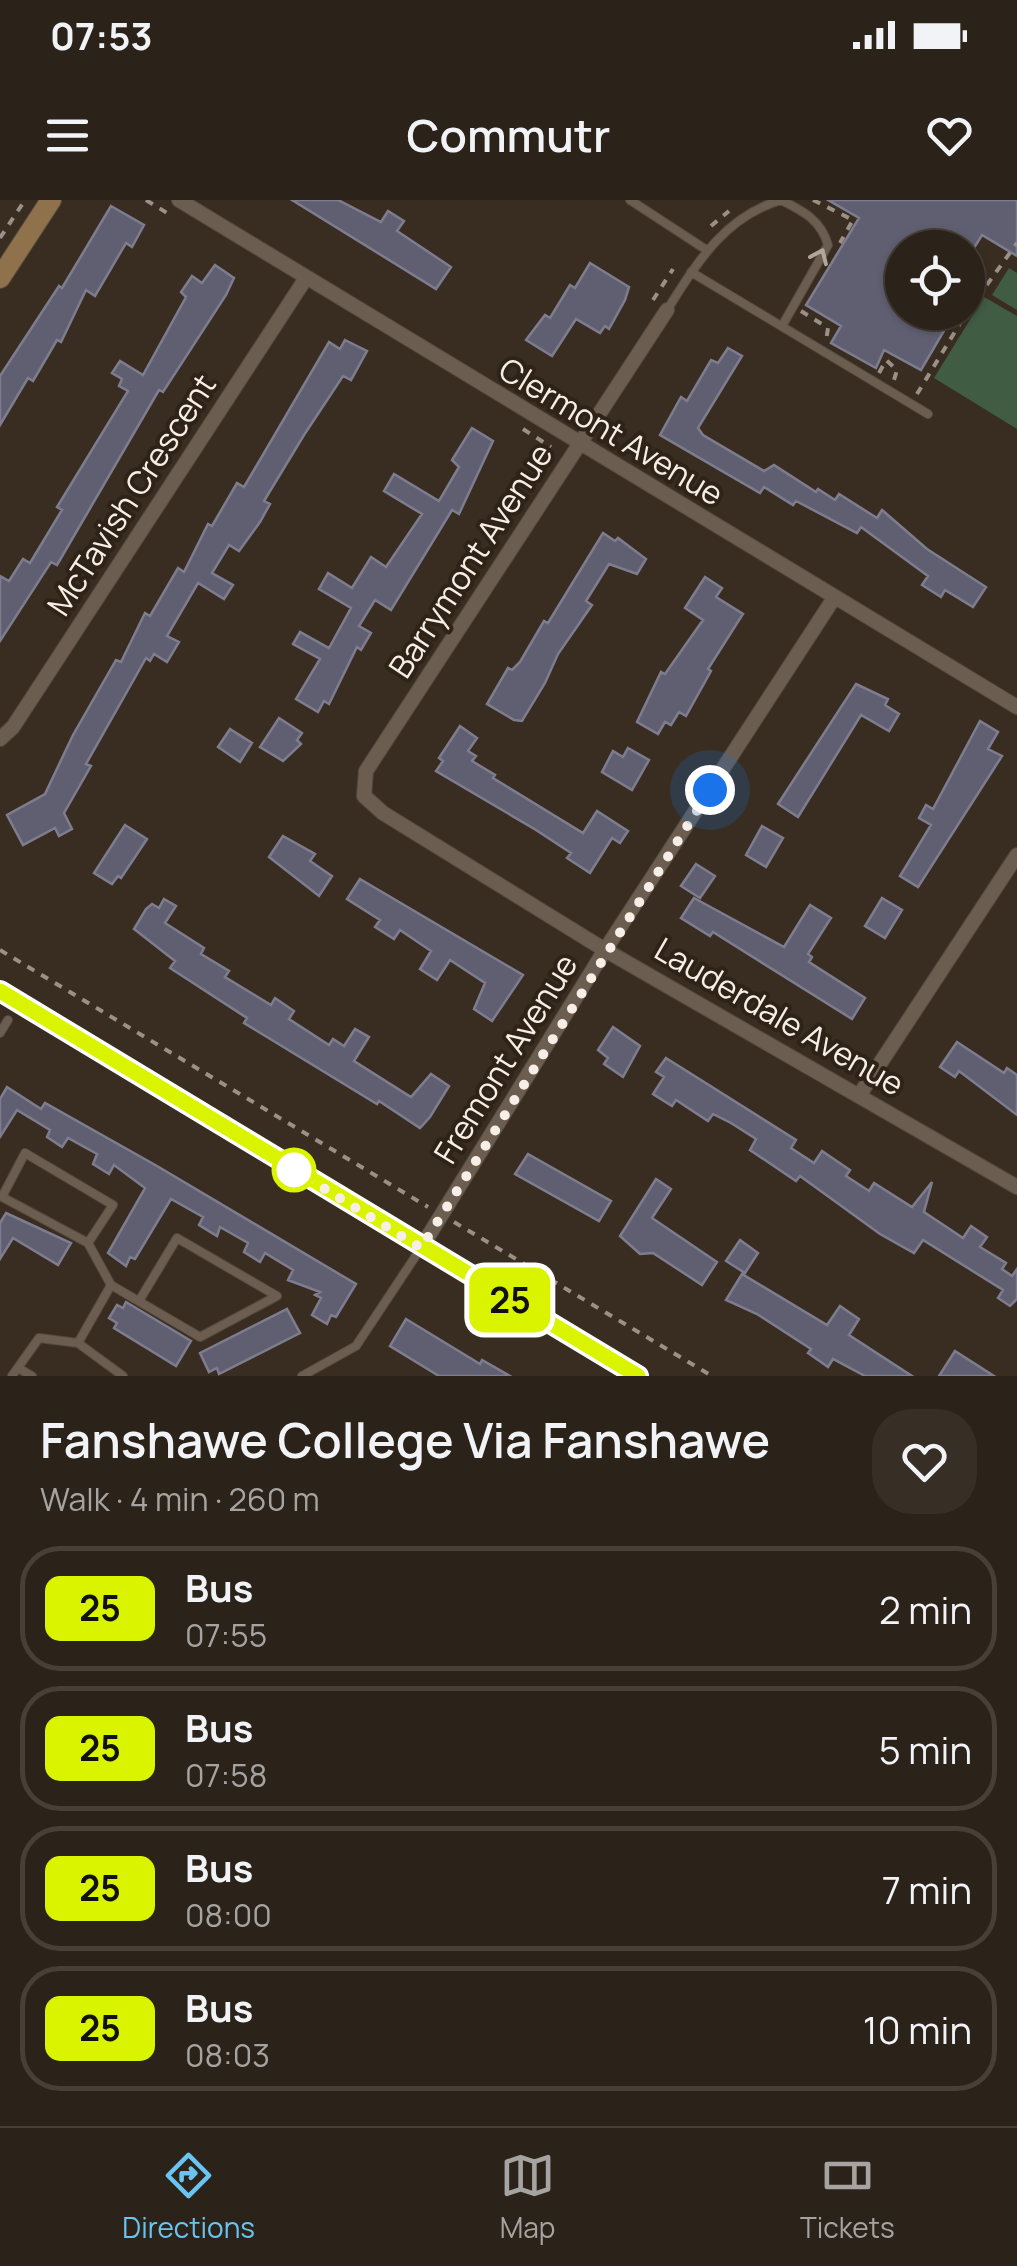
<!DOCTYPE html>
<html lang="en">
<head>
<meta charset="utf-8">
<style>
	:root { --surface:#2b2219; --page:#372f26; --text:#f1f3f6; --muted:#a6a4a2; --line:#473f38; --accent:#69c4f1 }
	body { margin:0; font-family:Manrope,sans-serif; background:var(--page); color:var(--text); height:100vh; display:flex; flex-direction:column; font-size:38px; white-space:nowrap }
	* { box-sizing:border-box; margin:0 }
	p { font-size:32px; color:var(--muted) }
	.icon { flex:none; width:55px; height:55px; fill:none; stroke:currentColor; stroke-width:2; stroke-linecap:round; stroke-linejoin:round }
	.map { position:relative; height:1176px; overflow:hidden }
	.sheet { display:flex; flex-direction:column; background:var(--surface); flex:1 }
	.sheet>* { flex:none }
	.badge { padding:0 20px; border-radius:15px; font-size:35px; line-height:65px }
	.controls { position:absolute; left:885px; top:30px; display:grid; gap:20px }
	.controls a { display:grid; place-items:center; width:100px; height:100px; border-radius:50%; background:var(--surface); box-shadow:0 2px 8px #0004,0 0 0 2px var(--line); font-size:50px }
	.you { position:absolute; width:50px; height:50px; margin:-25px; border:8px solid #fff; border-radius:50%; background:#1a73e8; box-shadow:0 0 0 15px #1a73e833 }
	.map>.badge { position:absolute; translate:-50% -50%; box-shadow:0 0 0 5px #fff }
	.round { display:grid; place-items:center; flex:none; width:105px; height:105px; border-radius:40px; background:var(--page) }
	.overview { display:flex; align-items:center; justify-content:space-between; height:170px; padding:0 40px }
	h1 { font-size:48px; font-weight:600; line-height:75px }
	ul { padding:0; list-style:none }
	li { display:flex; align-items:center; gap:30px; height:125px; margin:0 20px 15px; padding:0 20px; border:5px solid var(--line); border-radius:40px }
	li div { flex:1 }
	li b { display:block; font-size:38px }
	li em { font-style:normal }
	li .badge { min-width:110px; font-weight:700; text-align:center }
	.status { display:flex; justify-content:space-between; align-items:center; height:70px; padding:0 50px; background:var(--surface); direction:ltr }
	.status svg { height:28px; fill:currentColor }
	header { display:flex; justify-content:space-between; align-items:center; height:130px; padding:0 40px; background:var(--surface); font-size:45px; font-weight:600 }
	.menu { display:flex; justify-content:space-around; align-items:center; height:140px; border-top:2px solid var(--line); background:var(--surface); font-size:28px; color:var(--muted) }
	.menu a { display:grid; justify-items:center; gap:5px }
	.menu .selected { color:var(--accent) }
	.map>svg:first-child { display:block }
	.green { fill:#405c43 }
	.building { fill:#605f71; stroke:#7e7d8f; stroke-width:2.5 }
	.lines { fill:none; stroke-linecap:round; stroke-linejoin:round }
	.lane-casing { stroke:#54493f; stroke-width:10 }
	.street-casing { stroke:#54493f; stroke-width:16 }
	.secondary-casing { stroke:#54493f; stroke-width:22 }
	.path { stroke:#9a9086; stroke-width:4; stroke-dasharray:8 8; stroke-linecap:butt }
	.lane { stroke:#6b5d50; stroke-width:8 }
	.street { stroke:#6b5d50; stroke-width:14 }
	.secondary { stroke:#8f714c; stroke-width:20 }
	.oneway { stroke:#b1a69c }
	.line-casing { stroke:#fff; stroke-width:22 }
	.line { stroke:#daf400; stroke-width:15 }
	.walk { stroke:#f7efe7; stroke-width:10; stroke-dasharray:0 18 }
	.stop-dot { fill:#fff; stroke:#daf400; stroke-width:5 }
	.labels { text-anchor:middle; stroke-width:8; stroke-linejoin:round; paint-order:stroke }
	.street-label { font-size:32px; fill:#f7efe7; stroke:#2f2317 }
</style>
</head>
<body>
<div class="status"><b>07:53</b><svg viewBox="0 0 49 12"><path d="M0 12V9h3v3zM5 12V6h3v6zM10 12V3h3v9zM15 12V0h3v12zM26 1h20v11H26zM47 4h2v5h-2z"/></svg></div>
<header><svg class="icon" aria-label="menu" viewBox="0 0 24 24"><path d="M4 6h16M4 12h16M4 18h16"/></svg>Commutr<svg class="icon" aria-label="heart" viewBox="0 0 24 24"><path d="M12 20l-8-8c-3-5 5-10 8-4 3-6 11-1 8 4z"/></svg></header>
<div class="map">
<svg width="1017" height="1176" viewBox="0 0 1017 1176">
	<rect width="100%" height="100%" fill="#392d21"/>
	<path class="green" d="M1009,68l8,5v37l-25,-15z
		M984,97l33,19v113l-83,-51z"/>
	<path class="building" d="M292,0h46l43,22 7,-11 16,10 -7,10 54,36 -15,22z
		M828,0h189v56l-35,-21 -8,13h-72v64h53l-34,58 -37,-20 -8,18 -45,-25 10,-17 -35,-21 53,-87z
		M111,6l33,19 -12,22 -6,-4 -31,53 -9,-6 -25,52 -4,-2 -24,41 -5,-3 -28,47v-49l59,-90 3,2z
		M590,63l39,24 -4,13 -16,29 -4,-3 -5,7 -24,-14 -24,37 -26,-16 19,-25 5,3 20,-33 5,3z
		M215,65l19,13 -8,17 -63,97 -4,-2 -102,175 -6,-3 -51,79v-65l9,5 14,-22 7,4 32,-53 -5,-3 71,-116 -9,-5 3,-7 -10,-6 8,-12 23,14 43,-78 -5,-5 11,-16 10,7z
		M345,140l22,11 -16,29 -8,-4 -39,59 -40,66 6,3 -10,18 -21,29 -10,-6 -17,28 21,12 -9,14 -26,-16 -31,53 12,6 -12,20 -13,-8 -4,7 -4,-3 -60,106 5,2 -27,47 8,16 -13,7 -4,-8 -32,17 -16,-30 38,-21 28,-59 43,-75 5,2 24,-49 5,3 28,-48 6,4 24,-48 4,2 25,-43 7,4 85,-145 11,7z
		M728,148l14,8 -44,72 5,7 61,36 10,-6 42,27 2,-3 17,11 4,-6 38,24 5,-8 45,39 59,38 -13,20 -28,-17 -4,7 -19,-12 6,-9 -67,-49 -4,6 -61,-32 -3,4 -29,-18 -4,6 -100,-58 21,-38 6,4 24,-41 7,3z
		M472,228l21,13 -34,73 -7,-4 -61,100 -16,-10 -16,26 12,7 -10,17 -4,-3 -28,57 -5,-3 -6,11 -22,-13 24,-40 -27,-15 7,-12 29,16 22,-40 -32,-19 9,-16 24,15 19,-31 15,10 36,-53 -38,-23 10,-17 45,27 20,-34 -7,-7z
		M603,333l12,8 3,-3 28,21 -9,15 -28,-10 -23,37 6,4 -34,49 -13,29 -23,38 -8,-1 -27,-16 21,-36 4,2 8,-8 24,-41 4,2z
		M705,377l17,11 -6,9 27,17 -35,55 3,2 -25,45 -7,-4 -8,13 -6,-3 -7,12 -21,-12 24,-50 4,2 38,-54 -18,-12z
		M856,484l32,15 -3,6 14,9 -10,17 -28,-16 -63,102 -20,-13z
		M279,518l23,15 -5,7 4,4 -18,17 -23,-14z
		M980,521l18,11 -10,17 14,7 -84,131 -18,-11 31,-51 -12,-7 7,-13 7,4z
		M460,526l17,12 -9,13 8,5 -4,5 23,14 -2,3 90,55 14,-22 31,20 -8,12 -8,-5 -22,35 -23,-15 4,-5 -35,-23 -100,-59 7,-10 -4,-3z
		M230,529l22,14 -12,19 -22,-15z
		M628,548l21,12 -17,30 -30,-18 11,-21 10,6z
		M125,625l22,14 -26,39 -3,-2 -6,8 -18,-11z
		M762,626l21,12 -17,29 -20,-12z
		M283,636l32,18 -5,7 22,15 -13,20 -50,-39z
		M696,664l19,12 -15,22 -19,-12z
		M360,679l163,96 -31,46 -18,-12 11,-26 -35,-23 -13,20 -17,-11 11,-18 -31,-21 -6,9 -19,-12 5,-7 -33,-21z
		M694,698l90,49 26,-42 21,13 -23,36 4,3 -3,5 56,36 -13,21 -139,-87 -3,4 -29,-18z
		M882,698l20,12 -17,28 -20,-12z
		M164,699l12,7 -11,17 39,25 -3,6 28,17 -4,6 46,28 4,-7 19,13 -5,8 40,26 4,-6 11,7 11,-17 14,8 -15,24 57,36 20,-23 18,12 -19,31 -10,11 -41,-27 -2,3 -133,-81 3,-5 -77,-50 5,-7 -41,-32 12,-20 6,-5 7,4z
		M613,827l27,19 -17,31 -19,-13 4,-6 -10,-8z
		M957,842l47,31 3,-5 10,7v40l-58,-44 -4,6 -15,-10z
		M666,858l130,82 -5,8 23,15 8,-12 28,19 -4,6 23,15 5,-8 38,24 20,-25 -8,30 39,26 8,-12 16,11 -7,10 26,16 -4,6 10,7 5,-7v30l-7,7 -12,-8 5,-8 -80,-50 -9,13 -34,-19 -80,-58 -4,5 -46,-31 6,-11 -25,-16 -18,-9 -5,7 -32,-21 -4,6 -19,-12 11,-17 -8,-5z
		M7,887l34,22 4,-6 112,63 199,118 -20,33 -5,-2 -4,9 -15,-9 9,-17 -6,-3 5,-3 -32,-12 5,-10 -28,-17 -5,9 -16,-10 4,-9 -28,-16 -3,9 -18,-11 4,-8 -32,-18 -36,60 -5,-2 -4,9 -18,-13 37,-65 -31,-23 -5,9 -16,-10 4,-10 -29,-16 -6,9 -15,-10 3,-7 -33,-20 -17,27v-38z
		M528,954l83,47 -12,20 -84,-47z
		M656,979l15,10 -19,29 65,44 -15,23 -49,-32 -13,1 -20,-18z
		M6,1013l65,30 -13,22 -45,-27 -13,21v-36z
		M740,1040l18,13 -13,20 -19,-12z
		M742,1074l85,51 13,-19 19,13 -10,16 63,41h-47l-32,-17 -5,8 -20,-14 3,-4 -54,-35 -31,-14z
		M126,1102l65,39 -15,25 -62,-38 3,-5 -8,-5 8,-13 6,3z
		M287,1109l13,24 -81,41 -2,-6 -8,4 -9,-19z
		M406,1119l74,45 2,-4 28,16h-71l-49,-30z
		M955,1151l39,25h-55z"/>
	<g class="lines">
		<g class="lane-casing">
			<path id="lane" d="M630,0l75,49
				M781,0c22,11 40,20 47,45l-46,81
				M691,72l237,142
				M667,110c30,-47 57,-93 114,-110
				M0,833l8,-13
				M111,1085l89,52 77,-41 -100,-58 -38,63
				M78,1143l45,33
				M18,1168l14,8
				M12,1176l27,-38 39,5 33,-58 -23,-42 -86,-46 23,-44 88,52 -25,38
				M302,1176l54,-30 65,-98"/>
		</g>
		<g class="street-casing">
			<path id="street" d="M179,0l838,507
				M667,110l-301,461 -2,25 19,17 222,137 412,237
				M0,539l13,-12 293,-449
				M860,894l157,-239
				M421,1048l184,-298 229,-352"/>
		</g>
		<g class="secondary-casing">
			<path id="secondary" d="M0,78l51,-78
				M0,791l638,385"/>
		</g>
		<path class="path" d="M146,0l26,16
			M813,0l40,20 -13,23
			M711,26l18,-15
			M0,38l25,-38
			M653,100l20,-31
			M801,111l27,17 -2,13
			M968,111l49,-68
			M879,173l7,-13 11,10 -3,10
			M917,194l50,-82
			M523,229l28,18
			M0,750l428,257
			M454,1022l258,154"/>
		<use href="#lane" class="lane"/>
		<use href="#street" class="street"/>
		<use href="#secondary" class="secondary"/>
	</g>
	<defs><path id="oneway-chevron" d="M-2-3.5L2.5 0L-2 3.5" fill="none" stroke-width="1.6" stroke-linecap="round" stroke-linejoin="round" transform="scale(2.5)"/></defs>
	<use class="oneway" href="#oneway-chevron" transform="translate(820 56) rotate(-66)"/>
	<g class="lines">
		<g class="line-casing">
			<path id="line" d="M0,791l638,385"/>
		</g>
		<use href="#line" class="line"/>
		<path class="walk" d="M294,970l127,78 289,-458"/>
	</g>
	<circle class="stop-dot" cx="294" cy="970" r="20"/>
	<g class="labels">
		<g class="street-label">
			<text transform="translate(611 232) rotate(31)" y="11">Clermont Avenue</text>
			<text transform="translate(132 295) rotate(-57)" y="11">McTavish Crescent</text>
			<text transform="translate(471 361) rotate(-57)" y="11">Barrymont Avenue</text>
			<text transform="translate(779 817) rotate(30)" y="11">Lauderdale Avenue</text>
			<text transform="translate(506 859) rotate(-58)" y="11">Fremont Avenue</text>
		</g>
	</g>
</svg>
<div class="controls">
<a><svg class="icon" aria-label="locate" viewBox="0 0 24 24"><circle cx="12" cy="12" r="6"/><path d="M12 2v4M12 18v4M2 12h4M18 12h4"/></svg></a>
</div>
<div class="you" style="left:710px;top:590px"></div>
<b class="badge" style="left:510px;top:1100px;background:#daf400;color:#111">25</b>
</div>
<section class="sheet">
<div class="overview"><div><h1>Fanshawe College Via Fanshawe</h1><p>Walk · 4 min · 260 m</p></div><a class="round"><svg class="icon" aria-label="heart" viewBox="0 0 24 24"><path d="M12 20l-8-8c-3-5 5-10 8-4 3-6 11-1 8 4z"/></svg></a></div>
<ul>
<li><span class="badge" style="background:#daf400;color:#111">25</span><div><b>Bus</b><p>07:55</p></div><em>2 min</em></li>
<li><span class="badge" style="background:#daf400;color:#111">25</span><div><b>Bus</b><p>07:58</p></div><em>5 min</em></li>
<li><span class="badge" style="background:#daf400;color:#111">25</span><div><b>Bus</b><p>08:00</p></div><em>7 min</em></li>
<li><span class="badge" style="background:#daf400;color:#111">25</span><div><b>Bus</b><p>08:03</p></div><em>10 min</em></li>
</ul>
</section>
<nav class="menu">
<a class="selected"><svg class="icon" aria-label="directions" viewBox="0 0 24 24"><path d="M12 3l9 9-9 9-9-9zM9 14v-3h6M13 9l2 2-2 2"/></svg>Directions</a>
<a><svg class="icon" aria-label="map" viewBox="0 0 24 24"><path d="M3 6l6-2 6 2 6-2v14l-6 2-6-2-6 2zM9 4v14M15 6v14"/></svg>Map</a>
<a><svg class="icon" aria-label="tickets" viewBox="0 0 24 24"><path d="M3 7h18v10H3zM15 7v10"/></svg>Tickets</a>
</nav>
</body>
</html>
